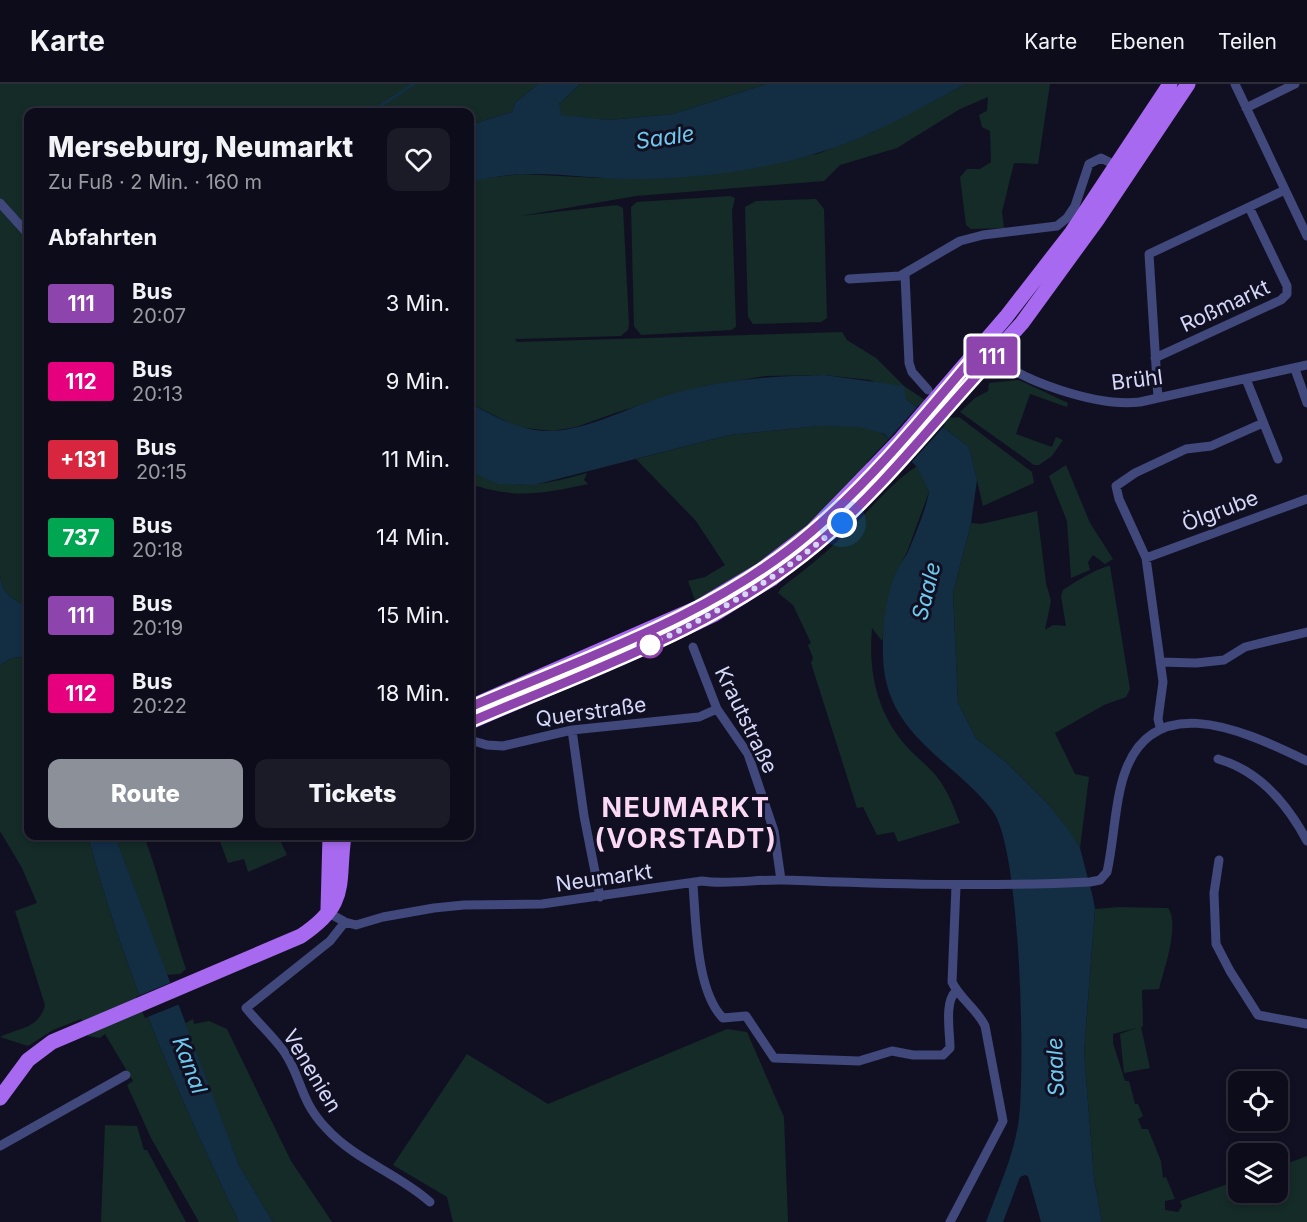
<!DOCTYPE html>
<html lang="de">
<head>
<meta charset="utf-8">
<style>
	:root { --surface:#0d0c1a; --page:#1b1a27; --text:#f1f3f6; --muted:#9a9ba2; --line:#2d2c39; --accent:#8c9099 }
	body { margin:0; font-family:Inter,sans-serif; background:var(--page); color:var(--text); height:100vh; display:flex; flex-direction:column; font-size:22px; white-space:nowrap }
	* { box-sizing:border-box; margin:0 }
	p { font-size:20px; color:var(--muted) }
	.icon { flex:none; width:33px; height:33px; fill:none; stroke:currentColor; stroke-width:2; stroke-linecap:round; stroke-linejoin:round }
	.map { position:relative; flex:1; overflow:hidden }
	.details { position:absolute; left:24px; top:24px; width:450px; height:732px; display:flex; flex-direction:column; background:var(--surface); border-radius:12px; box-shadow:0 3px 9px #0003,0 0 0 2px var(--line) }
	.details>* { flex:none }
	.badge { padding:0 12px; border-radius:4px; font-size:21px; line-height:39px }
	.buttons { position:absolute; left:1228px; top:987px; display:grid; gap:12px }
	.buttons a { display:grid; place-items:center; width:60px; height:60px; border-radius:12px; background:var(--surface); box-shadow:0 3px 9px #0003,0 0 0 2px var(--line); font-size:30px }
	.you { position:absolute; width:30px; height:30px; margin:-15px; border:4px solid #fff; border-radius:50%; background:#1a73e8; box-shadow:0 0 0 9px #1a73e833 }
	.map>.badge { position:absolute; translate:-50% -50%; box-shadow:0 0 0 3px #fff }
	h2 { padding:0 24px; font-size:22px; line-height:54px }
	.round { display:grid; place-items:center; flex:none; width:63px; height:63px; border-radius:12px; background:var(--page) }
	.head { display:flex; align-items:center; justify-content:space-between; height:102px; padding:0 24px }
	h1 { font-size:28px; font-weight:800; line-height:45px }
	.cta { display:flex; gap:12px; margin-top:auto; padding:12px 24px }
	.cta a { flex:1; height:69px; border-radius:12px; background:var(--accent); color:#fff; font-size:24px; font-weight:800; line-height:69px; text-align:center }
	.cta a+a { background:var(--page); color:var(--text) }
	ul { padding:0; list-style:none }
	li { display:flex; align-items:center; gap:18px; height:78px; padding:0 24px }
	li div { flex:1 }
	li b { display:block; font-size:22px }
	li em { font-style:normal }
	li .badge { min-width:66px; font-weight:700; text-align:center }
	header { display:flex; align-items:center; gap:36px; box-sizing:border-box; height:84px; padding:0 30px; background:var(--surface); border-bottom:2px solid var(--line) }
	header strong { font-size:28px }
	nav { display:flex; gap:33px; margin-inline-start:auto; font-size:21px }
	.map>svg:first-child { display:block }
	.green { fill:#142b27 }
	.water { fill:#132d43 }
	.pier { fill:#111022 }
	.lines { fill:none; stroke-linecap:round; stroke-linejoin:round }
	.stream { stroke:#132d43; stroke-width:3 }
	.minor { stroke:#40487c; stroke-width:9 }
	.primary { stroke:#a769ef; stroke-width:15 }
	.line-casing { stroke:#fff; stroke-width:14 }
	.line { stroke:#8e44ad; stroke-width:9 }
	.walk { stroke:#d6d8fa; stroke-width:6; stroke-dasharray:0 10.8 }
	.stop-dot { fill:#fff; stroke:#8e44ad; stroke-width:3 }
	.labels { text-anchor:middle; stroke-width:6; stroke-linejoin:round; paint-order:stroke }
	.street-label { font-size:21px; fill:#d6d8fa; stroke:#111022 }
	.water-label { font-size:22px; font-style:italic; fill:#6fc9ef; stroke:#111022 }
	.district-label { font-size:27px; font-weight:bold; letter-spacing:1.5px; fill:#fbd8f4; stroke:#111022 }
</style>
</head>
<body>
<header>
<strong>Karte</strong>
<nav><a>Karte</a><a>Ebenen</a><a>Teilen</a></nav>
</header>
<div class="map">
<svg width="1307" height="1138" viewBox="0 0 1307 1138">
	<rect width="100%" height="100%" fill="#111022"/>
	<path class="green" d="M0,0h538l-23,19 -3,9 -42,13v-13h-442v495c-15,-7 -25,-13 -28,-31z
		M580,0h186l-93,30 -64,6 -46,-3 -4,-4v-9z
		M966,0h84l-12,80 -24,-1 -12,49 2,16 -33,1 -5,-4 -6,-48 7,-8h13l11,-7 -1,-31 -8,-4 -3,-12 8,-4 1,-14 -28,12 -63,39 -57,17 -16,16 -188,15 -116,20 97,-11 6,3 6,116 -1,6 -7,6 -106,3 2,3 325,-10 5,8 29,18 28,28 48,32 7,-1 73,55 2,11 -51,23 -14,-59 -63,-48 -36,-19 -46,-5 -59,1 -60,10 -87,26 -42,15 -24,4 -35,-4 -47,-24v-220l15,-5 36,-4 77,4 219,-24 56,-22z
		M730,112l5,2 -3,12 4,117 -5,3 -90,5 -7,-9 -3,-119 6,-5z
		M816,115l8,10 3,109 -6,4 -68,2 -5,-7 -3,-110 11,-6z
		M1019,296l49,23 -1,4 -37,-13 -14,40 36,13 4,-10 7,3 -11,16 -13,9h-5l-74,-53 15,-14 13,-7 1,-8z
		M817,342c22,0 54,-4 72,13l-22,23 1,6 -50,51 -48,38 -74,46 -8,-22 17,-4 20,-12 -29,-44 -60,-62 93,-24z
		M1066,381l24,58 23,36 -8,5 -12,-9 -5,7 2,8 -19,8 -4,-57 -18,-45z
		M917,382l12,26 -22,60 -14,28 -11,61 -10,-13c-4,44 5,86 36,120 10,11 24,21 32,33 9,13 14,27 20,42l-62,19 -4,-10 -17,3 -14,-28 -6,1 -46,-145 2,-5 -5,-13 3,-2 -18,-38 -15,-12 3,-5c25,-19 49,-38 71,-61 22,-21 39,-44 65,-61z
		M470,388c47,19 69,14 117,1l-3,7 4,4c-47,10 -72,15 -118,0z
		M1037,427l9,72 5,18 -6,29 8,-5 13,1 -5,-30 2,-6c10,-7 36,-23 47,-24l20,123 -4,8 -22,8 -49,28 20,41 14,3 -9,71 -31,-43 -42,-42 -31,-25 -18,-35 -5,-110 18,-70 10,1z
		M28,572v180h60c35,134 91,261 151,386h-40l-48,-84 -24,-53 6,-4 -28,-47 -5,4 -12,-2 -7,-17 -28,11 -25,16 -28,-9c18,-9 39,-8 45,-32l-30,-94 22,-8 -15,-35 -22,-37v-166l12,-7z
		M115,752h29c16,43 27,89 42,133l-6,5 -14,1z
		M218,752h60l9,19 -39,17 -4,-13 -16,4z
		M1119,823l49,1c12,16 -4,62 -9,81l-17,1 1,36 -2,1 9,41 -26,5 -4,-39 16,-6 -23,6v9l12,38h4l6,23h3l5,12 -5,3 4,10h6l13,32 2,17 3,-1 9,22 -10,2v9l13,2 4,-6 -2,-5 59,-21v12h39v-25l29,-11v66h-205l-8,-44 -10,-126 11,-143z
		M193,935l1,5 15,-3 18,8 64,132 41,61h-59l-34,-57 -55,-141z
		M727,945l20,3 37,85 4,105h-335l-6,-25 -54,-32 74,-111 81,50z
		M105,1041l32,1 7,24h3l39,72h-85z"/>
	<path class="water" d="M538,0h42l-21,20 2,11 48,5 64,-6 93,-30h200c-31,16 -62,34 -93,48 -69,32 -151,45 -227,47 -58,2 -120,-15 -176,4v-58l42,-13 3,-9z
		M824,291l80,11 2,13 63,48 8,33 -6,43 -18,70 5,110 18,35 31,25 42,42 20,26 11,17 13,50 2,11 -11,143 10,126 8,44h-61l-13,-46 -3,-1 -5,2 -17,45h-17c12,-33 29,-69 33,-104 6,-51 2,-272 -27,-308 -37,-48 -100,-72 -108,-141 -3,-28 0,-63 9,-89 3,-10 10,-19 15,-28 8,-20 17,-39 21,-60l-12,-25 -33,-33 -25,-7 -41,-1 -89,9 -195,50 -36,-1 -28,-12v-69c26,14 50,29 81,28 36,-1 79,-24 114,-35 54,-16 104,-20 159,-21z
		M0,492c3,18 13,24 28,31v49l-16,2 -12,7z
		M88,752h27l124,329 34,57h-34c-60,-125 -116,-252 -151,-386z"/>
	<path class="pier" d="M919,321l26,20 -35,39 -23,-23z
		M172,898l8,22 -35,14 -9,-21z"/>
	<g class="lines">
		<path class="stream" d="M371,28l43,-28"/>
		<path class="minor" d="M1235,0l72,152
			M1246,24l49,-24
			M0,119l28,31
			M905,191l4,88 3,9 16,18
			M849,195l51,-3 60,-35 23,-6 74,-9 10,-8 8,-12 14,-42 12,-6 16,8
			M989,269c32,29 109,54 151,49l167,-37
			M1155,274l126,-58 6,-6v-8l-38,-79
			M1295,285l12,34
			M1246,295l32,80
			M1158,314l-9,-144 136,-64
			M1146,474l161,-59
			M693,563l24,62 31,45 26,77 7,49
			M1160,578l36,1 28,-3 21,-13 62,-15
			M1160,643l-2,-8 5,-37 -17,-124 -27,-59 -3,-13 19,-13 51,-24 25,-3 52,-23
			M572,646l12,86 16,81
			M470,656l17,5 16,1 69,-16 127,-13 18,-8
			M1218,675c42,12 69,44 89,82
			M1219,776l-5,33 2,51 14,27 28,44 49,9
			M693,801c3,36 3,106 30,133l23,-2 28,42 85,3 33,-10 21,4h30l7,-7c0,-16 -6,-46 6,-57
			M327,828l18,10 11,3 27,-8 51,-9 30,-3 78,-1 160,-23c27,4 55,-2 82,-1 103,4 204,7 306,2l10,-2 7,-8c6,-27 7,-55 13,-82 23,-107 121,-61 187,-29
			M345,838l-15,19 -84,67c12,15 28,29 39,45 17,26 15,48 41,75 30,33 72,45 104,74
			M0,1062l126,-71
			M950,1138l53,-101 -18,-95c-8,-17 -25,-27 -33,-44l4,-96"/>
		<path class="primary" d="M470,623l229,-100 62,-37 51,-39 89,-92 105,-122 66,-85 98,-148
			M470,638l180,-77 63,-30 60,-37 69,-55 180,-200 75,-103 91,-136
			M328,825l2,-73
			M0,1014l28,-38 24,-18 249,-106c49,-33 36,-51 43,-100"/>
	</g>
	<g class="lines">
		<g class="line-casing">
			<path id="line" d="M470,623c116,-50 245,-92 342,-176 63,-54 116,-121 170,-184l12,10c-59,63 -112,133 -178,188 -100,84 -228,126 -346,177"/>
		</g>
		<use href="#line" class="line"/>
		<path class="walk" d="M650,561c71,-34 132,-69 192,-122"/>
	</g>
	<circle class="stop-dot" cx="650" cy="561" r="12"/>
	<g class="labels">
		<g class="street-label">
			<text transform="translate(1225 222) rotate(-25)" y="7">Roßmarkt</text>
			<text transform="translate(1137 296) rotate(-7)" y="7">Brühl</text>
			<text transform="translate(1220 427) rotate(-21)" y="7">Ölgrube</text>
			<text transform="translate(591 628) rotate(-8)" y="7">Querstraße</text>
			<text transform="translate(746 636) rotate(64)" y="7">Krautstraße</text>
			<text transform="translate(604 794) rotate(-8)" y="7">Neumarkt</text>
			<text transform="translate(312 987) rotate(59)" y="7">Venenien</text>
		</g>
		<g class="water-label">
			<text transform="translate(665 53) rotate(-8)" y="8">Saale</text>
			<text transform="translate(926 507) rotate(-76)" y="8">Saale</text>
			<text transform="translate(190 981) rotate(69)" y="8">Kanal</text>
			<text transform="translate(1055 983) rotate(-92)" y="8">Saale</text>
		</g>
		<g class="district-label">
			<text x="686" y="733">NEUMARKT<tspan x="686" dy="31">(VORSTADT)</tspan></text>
		</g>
	</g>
</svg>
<div class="buttons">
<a><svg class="icon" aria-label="locate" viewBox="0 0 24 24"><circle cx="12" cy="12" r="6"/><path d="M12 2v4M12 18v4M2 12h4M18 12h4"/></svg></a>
<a><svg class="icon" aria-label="layers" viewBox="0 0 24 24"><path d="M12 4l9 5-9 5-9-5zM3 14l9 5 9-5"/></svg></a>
</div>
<div class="you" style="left:842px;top:439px"></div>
<b class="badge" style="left:992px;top:272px;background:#8e44ad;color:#fff">111</b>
<section class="details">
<div class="head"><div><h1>Merseburg, Neumarkt</h1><p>Zu Fuß · 2 Min. · 160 m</p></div><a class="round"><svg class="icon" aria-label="heart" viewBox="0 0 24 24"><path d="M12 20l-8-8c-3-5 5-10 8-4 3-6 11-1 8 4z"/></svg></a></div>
<h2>Abfahrten</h2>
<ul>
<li><span class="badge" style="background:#8e44ad;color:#fff">111</span><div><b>Bus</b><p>20:07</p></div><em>3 Min.</em></li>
<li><span class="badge" style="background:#e6007e;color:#fff">112</span><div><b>Bus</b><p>20:13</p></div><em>9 Min.</em></li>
<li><span class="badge" style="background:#d7263d;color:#fff">+131</span><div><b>Bus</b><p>20:15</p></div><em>11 Min.</em></li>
<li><span class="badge" style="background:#00a651;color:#fff">737</span><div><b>Bus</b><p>20:18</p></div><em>14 Min.</em></li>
<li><span class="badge" style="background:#8e44ad;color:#fff">111</span><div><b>Bus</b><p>20:19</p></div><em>15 Min.</em></li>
<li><span class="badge" style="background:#e6007e;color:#fff">112</span><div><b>Bus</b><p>20:22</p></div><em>18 Min.</em></li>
</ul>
<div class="cta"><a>Route</a><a>Tickets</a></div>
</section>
</div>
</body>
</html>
